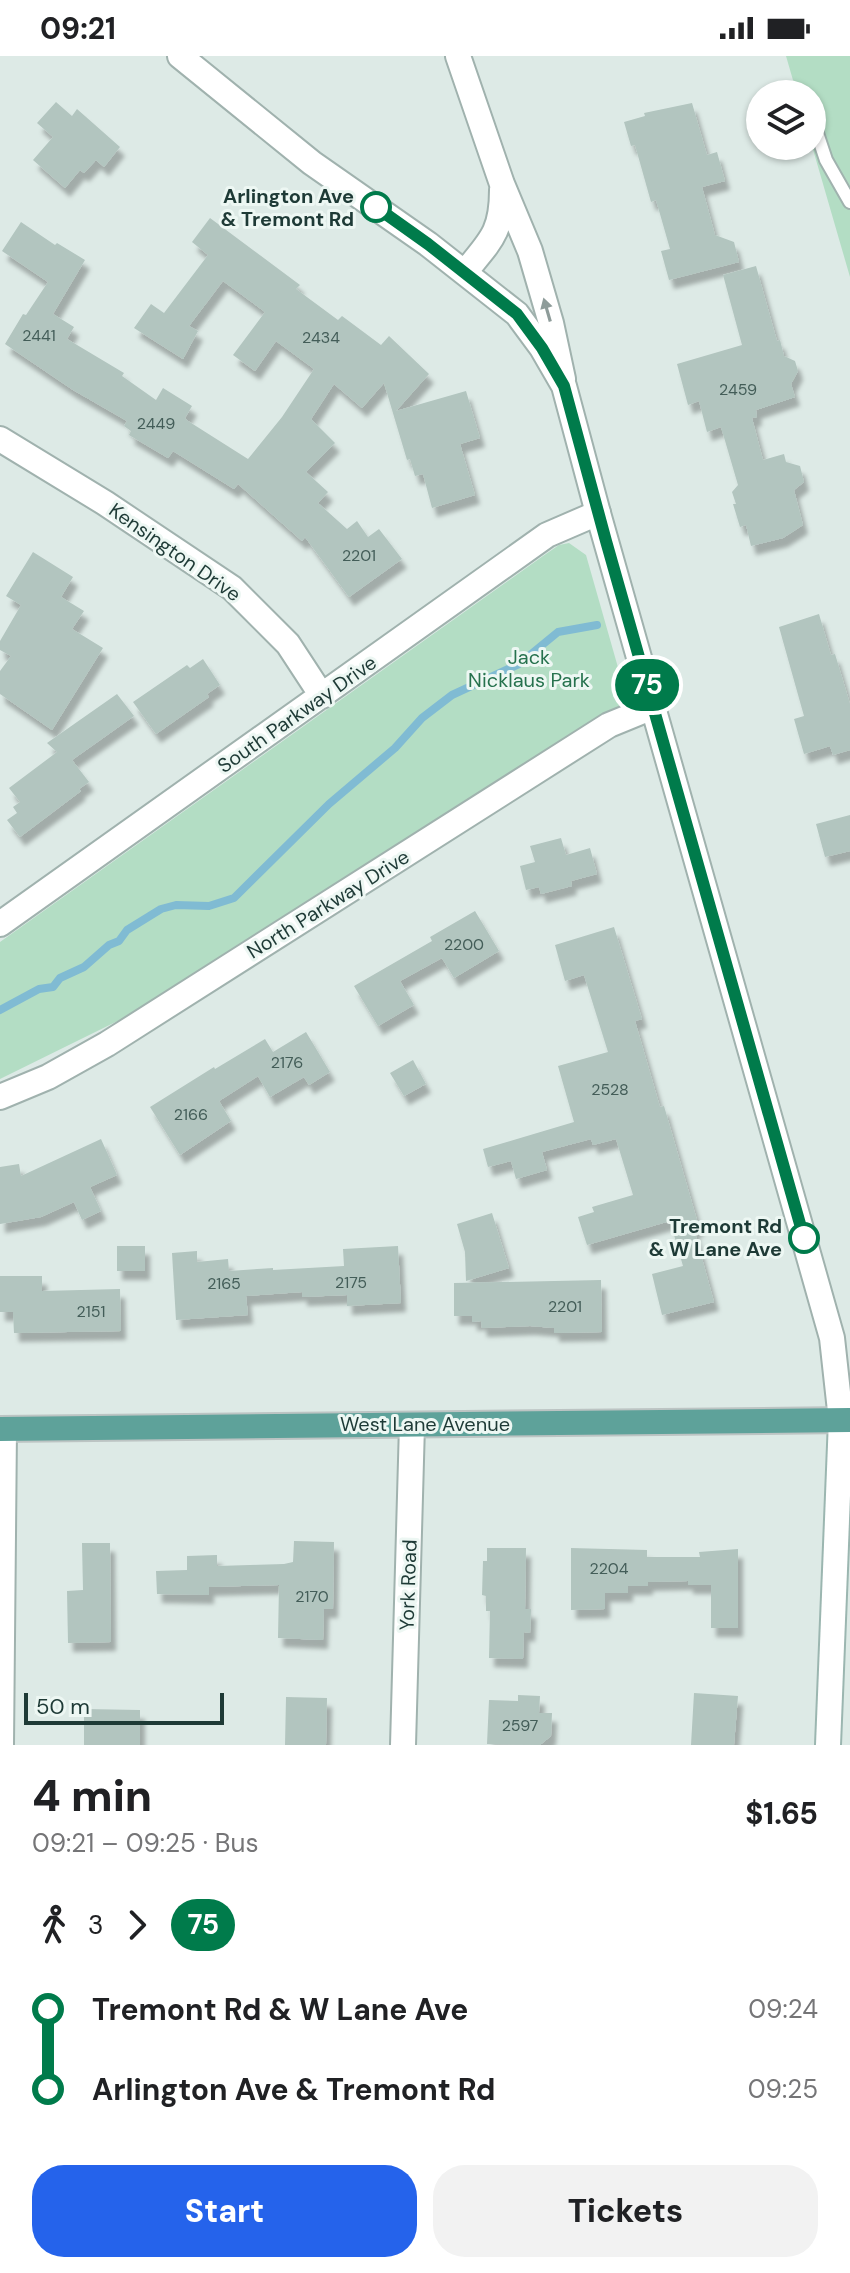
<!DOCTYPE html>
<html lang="en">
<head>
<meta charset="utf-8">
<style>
	:root { --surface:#fff; --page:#f2f2f2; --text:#202124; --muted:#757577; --accent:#2563eb }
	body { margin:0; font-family:"DM Sans",sans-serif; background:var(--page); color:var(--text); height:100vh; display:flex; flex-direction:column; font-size:30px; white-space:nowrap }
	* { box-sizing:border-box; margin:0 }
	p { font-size:26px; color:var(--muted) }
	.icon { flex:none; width:44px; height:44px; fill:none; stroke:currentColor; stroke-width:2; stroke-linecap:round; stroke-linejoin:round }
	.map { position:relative; height:1689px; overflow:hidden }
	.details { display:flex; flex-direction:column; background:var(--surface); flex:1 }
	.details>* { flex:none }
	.badge { padding:0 16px; border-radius:26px; font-size:28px; line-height:52px }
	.buttons { position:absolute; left:746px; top:24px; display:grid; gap:16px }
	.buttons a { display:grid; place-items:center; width:80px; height:80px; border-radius:50%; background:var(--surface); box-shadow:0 2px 6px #0004; font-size:40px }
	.scale { position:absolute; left:24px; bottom:20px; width:200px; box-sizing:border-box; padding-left:8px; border:4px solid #1e3a36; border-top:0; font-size:22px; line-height:28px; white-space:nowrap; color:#1e3a36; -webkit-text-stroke:6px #edf7f3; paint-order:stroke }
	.map>.badge { position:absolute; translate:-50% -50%; box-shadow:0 0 0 4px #fff }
	.legs { display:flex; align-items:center; gap:12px; height:88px; padding:0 32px; font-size:26px }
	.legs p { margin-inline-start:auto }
	.headline { display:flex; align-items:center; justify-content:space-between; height:136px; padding:0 32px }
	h1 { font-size:44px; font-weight:800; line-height:60px }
	.button { display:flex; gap:16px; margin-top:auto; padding:16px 32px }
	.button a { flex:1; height:92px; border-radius:32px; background:var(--accent); color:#fff; font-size:32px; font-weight:800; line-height:92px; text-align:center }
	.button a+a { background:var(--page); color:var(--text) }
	ul { padding:0 32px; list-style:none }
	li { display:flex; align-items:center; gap:28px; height:80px; font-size:30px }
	li i { display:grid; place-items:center; width:12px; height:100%; margin:0 10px; background:currentColor }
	li i::after { content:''; width:20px; height:20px; margin:-10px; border:6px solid; border-radius:50%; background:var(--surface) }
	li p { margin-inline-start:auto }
	li:first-child i { background:linear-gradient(#0000 50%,currentColor 0) }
	li:last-child i { background:linear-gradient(currentColor 50%,#0000 0) }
	.status { display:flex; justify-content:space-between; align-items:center; height:56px; padding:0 40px; background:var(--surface); direction:ltr }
	.status svg { height:22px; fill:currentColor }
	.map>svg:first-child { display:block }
	.green { fill:#b3ddc4 }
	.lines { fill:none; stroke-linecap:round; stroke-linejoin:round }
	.stream { stroke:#80bbd3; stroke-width:8 }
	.building { fill:#b2c5bf; filter:url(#shadow) }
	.service-casing { stroke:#a0b2ae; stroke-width:16 }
	.minor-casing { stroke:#a0b2ae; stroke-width:28 }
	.tertiary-casing { stroke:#a0b2ae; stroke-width:28 }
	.secondary-casing { stroke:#9bb6b0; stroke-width:28 }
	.primary-casing { stroke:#bcc4c3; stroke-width:28 }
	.service { stroke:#fff; stroke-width:12 }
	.minor { stroke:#fff; stroke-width:24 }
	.tertiary { stroke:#fff; stroke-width:24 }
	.secondary { stroke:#fff; stroke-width:24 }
	.primary { stroke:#5ea29a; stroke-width:24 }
	.oneway { fill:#8e9c9a }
	.line-1-casing { stroke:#fff; stroke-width:18 }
	.line-1 { stroke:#007b4b; stroke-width:12 }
	.stop-1-dot { fill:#fff; stroke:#007b4b; stroke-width:4 }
	.labels { text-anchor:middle; stroke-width:6; stroke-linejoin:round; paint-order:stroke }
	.number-label { font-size:16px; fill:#435d58 }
	.stop-label { font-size:20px; font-weight:bold; fill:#1e3a36; stroke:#edf7f3; text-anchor:end }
	.street-label { font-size:20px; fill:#1e3a36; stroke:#edf7f3 }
	.park-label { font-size:20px; fill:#26724e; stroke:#edf7f3 }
</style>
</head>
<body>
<div class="status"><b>09:21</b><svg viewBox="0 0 49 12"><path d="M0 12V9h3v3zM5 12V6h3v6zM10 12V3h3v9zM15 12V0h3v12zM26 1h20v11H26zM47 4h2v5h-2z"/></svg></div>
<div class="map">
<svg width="850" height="1689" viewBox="0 0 850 1689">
	<defs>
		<filter id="shadow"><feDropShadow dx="5" dy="9" stdDeviation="2" flood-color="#0004"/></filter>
	</defs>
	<rect width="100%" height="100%" fill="#ddeae6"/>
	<path class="green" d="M786,0h64v221l-38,-131v-52h-15z
		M569,487l17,12 35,123 1,23 -8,14 -466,291 -148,73v-137l543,-386 16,-11z"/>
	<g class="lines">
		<path class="stream" d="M0,954l39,-21 14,-2 7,-9 24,-11 25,-22 10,-4 8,-11 34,-21 15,-4 33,1 25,-8 95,-94 66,-56 27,-30 30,-23 67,-31 39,-32 39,-7"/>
	</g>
	<path class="building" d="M56,46l16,14 5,-7 43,38 -16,20 -8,-7 -12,13 -4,-3 -15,18 -32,-28 20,-23 -16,-14z
		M692,47l15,52 10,-3 8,29 -23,6 13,48 19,7 5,20 -70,18 -8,-29 9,-2 -14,-49 -5,2 -16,-57 -4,1 -7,-24 21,-6 -1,-3z
		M210,162l90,67 -4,4 42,31 4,-4 39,29 8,-9 40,38 -33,37 70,-20 14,47 -20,6 15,51 -43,13 -9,-34 -8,2 -5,-17 -3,1 -23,-77 -22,25 -28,-24 -23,35 24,24 -29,29 22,20 -10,11 29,26 10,-8 11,16 11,-8 23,30 -53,38 -44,-60 -3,4 -64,-57 -4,5 -61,-38 -5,7 -39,-23 2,-4 -7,-5 3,-5 -54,-31 -68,-46 18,-30 3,1 22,-33 -46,-31 19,-29 34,23 2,-2 28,17 -32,54 21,13 -7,12 57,34 -2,3 34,24 7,-12 29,18 -7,12 3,3 60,38 34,-42 32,-48 -38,-28 -21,30 -22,-16 32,-43 -42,-31 -34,45 9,5 -15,28 -49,-31 17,-24 13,9 44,-58 -16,-13z
		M756,210l21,75 3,-1 4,16 11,5 3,10 -7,13 4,13 -39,13 1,7 -5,1 11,42 21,-6 2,8 14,4 4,16 -10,8 9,35 -20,13 -32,8 -5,-21 -6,2 -7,-23h3l-4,-12 6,-7 -17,-58 -14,5 -8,-31 -11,4 -11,-41 65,-19 -19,-70z
		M33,496l40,25 -12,20 23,14 -12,18 31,19 -51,82 -52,-36v-23l11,-15 -11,-6v-9l21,-36 -15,-9z
		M819,558l12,41 4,-1 15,50v46l-17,5 -3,-9 -26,8 -10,-35 10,-3 -25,-89z
		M203,603l17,26 -13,9 2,3 -53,37 -23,-32 54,-37 3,3z
		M117,638l17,22 -62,44 17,22 -10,7 2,2 -61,46 -13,-17 10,-7 -4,-6 7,-5 -11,-14 48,-36 -10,-9z
		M850,759v36l-25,6 -9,-33z
		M561,782l5,17 24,-7 7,26 -26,7 1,5 -31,8 -2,-7 -13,3 -6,-24 15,-4 -5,-16z
		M475,855l24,40 -45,27 -12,-20 -42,23 14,24 -36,21 -24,-40 78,-45 -2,-4z
		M614,871l28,92 -7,2 25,86 4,-1 35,121 -5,2 20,73 -52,13 -10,-41 31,-8 -13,-45 -83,24 -9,-28 16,-5 -2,-5 41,-12 -17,-56 -23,6 -2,-6 -49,13 5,18 -31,9 -5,-18 -23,6 -5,-18 91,-27 -16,-56 50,-14 -24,-77 -19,6 -10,-36z
		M306,976l24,40 -21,13 -5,-8 -34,20 -12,-21 -39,25 12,20 -51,34 -30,-48 64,-40 1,2 50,-30 8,13z
		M413,1004l13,24 -22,12 -14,-23z
		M101,1083l16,36 -27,12 11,24 -19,9 -8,-18 -33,15 -41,7v-57l19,-3 2,12z
		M492,1157l17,55 -43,13 -1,-29 -8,-28z
		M117,1190h28v25h-28z
		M398,1190l3,57 -54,3v-11l-45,2v-5l-56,4 2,19 -72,5 -4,-67 25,-2v11l31,-3 1,12 44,-3v2l71,-4 -1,-17z
		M0,1220h42v15l78,-2 1,42 -107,2 -1,-21h-13z
		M601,1224l1,52 -48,1v-5l-24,-2 -48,2 -1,-7 -9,1v-6h-18v-33z
		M294,1485l40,1 -1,67h-9l-1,31 -45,-2 1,-53 -70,2v8l-52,-1 -1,-23 31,-1v-14l30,-1v11l67,-2 9,-2z
		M82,1487h28l1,99 -43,1 -1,-52 16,-1z
		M487,1492h39l-1,61h6l-1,24 -6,-1 -1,27 -34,-1 1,-47h-4v-15l-4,-1 1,-34h4z
		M571,1492l76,2v7h53l-1,-5 39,-3v79h-27v-43h-23v-4l-40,1v4h-20v7h-23v16l-34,1z
		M694,1637l44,3 -4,49h-43z
		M518,1639l22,1 -1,17h13l-1,23 -11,9 -53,-1 2,-44 29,1z
		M286,1641l41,1 -1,47h-41z
		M84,1653l56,1v35h-56z"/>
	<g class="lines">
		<g class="service-casing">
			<path id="service" d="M812,62l14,42 24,42"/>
		</g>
		<g class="minor-casing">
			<path id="minor" d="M458,0l44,128 28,67 21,72 12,56
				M465,216c25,-31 37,-39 37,-82
				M0,383l105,64 127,85 56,56 34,52
				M0,868l547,-389 51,-22
				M0,1041l48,-20 59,-33 502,-319 44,-18
				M1,1689l3,-316
				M403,1689l9,-320"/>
		</g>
		<g class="tertiary-casing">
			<path id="tertiary" d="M180,0l132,107 116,81 89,70 25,34 22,38 34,127 234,825 9,82"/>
		</g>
		<g class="secondary-casing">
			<path id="secondary" d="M828,1689l13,-325"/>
		</g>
		<g class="primary-casing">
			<path id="primary" d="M0,1373l850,-9"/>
		</g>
		<use href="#service" class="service"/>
		<use href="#minor" class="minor"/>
		<use href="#tertiary" class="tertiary"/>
		<use href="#secondary" class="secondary"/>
		<use href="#primary" class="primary"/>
	</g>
	<defs><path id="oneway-solid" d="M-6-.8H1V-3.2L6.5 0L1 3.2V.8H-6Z" transform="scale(2)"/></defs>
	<use class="oneway" href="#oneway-solid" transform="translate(547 254) rotate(-106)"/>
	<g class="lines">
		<g class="line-1-casing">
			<path id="line-1" d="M376,151l52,37 89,70 25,34 22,38 42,155 198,697"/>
		</g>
		<use href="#line-1" class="line-1"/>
	</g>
	<g class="stop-1-dot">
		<circle cx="376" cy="151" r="14"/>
		<circle cx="804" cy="1182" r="14"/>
	</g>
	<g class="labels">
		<g class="number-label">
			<text x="39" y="285">2441</text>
			<text x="321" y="287">2434</text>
			<text x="738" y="339">2459</text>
			<text x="156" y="373">2449</text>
			<text x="359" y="505">2201</text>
			<text x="464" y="894">2200</text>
			<text x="287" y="1012">2176</text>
			<text x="610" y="1039">2528</text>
			<text x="191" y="1064">2166</text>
			<text x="351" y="1232">2175</text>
			<text x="224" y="1233">2165</text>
			<text x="565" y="1256">2201</text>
			<text x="91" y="1261">2151</text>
			<text x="609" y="1518">2204</text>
			<text x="312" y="1546">2170</text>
			<text x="520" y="1675">2597</text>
		</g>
		<g class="stop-label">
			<text x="354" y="147">Arlington Ave<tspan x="354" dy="23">&amp; Tremont Rd</tspan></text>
			<text x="782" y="1177">Tremont Rd<tspan x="782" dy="23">&amp; W Lane Ave</tspan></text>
		</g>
		<g class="street-label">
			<text transform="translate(175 496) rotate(35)" y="7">Kensington Drive</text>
			<text transform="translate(297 658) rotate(-35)" y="7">South Parkway Drive</text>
			<text transform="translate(328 848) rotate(-32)" y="7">North Parkway Drive</text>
			<text x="425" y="1375">West Lane Avenue</text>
			<text transform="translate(408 1529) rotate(-88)" y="7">York Road</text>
		</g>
		<g class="park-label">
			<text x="529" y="608">Jack<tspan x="529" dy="23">Nicklaus Park</tspan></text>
		</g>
	</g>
</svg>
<div class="buttons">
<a><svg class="icon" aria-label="layers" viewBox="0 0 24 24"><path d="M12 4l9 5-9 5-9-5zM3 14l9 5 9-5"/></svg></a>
</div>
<div class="scale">50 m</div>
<b class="badge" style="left:647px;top:629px;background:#007b4b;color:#fff">75</b>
</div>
<section class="details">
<div class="headline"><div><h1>4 min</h1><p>09:21 – 09:25 · Bus</p></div><b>$1.65</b></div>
<div class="legs"><svg class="icon" aria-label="walk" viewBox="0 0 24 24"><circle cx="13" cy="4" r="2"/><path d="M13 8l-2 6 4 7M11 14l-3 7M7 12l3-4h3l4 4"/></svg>3<svg class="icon" aria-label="forward" viewBox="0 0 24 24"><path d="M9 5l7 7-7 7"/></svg><b class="badge" style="background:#007b4b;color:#fff">75</b></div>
<ul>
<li><i style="color:#007b4b"></i><b>Tremont Rd &amp; W Lane Ave</b><p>09:24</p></li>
<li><i style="color:#007b4b"></i><b>Arlington Ave &amp; Tremont Rd</b><p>09:25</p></li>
</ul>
<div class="button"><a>Start</a><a>Tickets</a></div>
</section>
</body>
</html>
